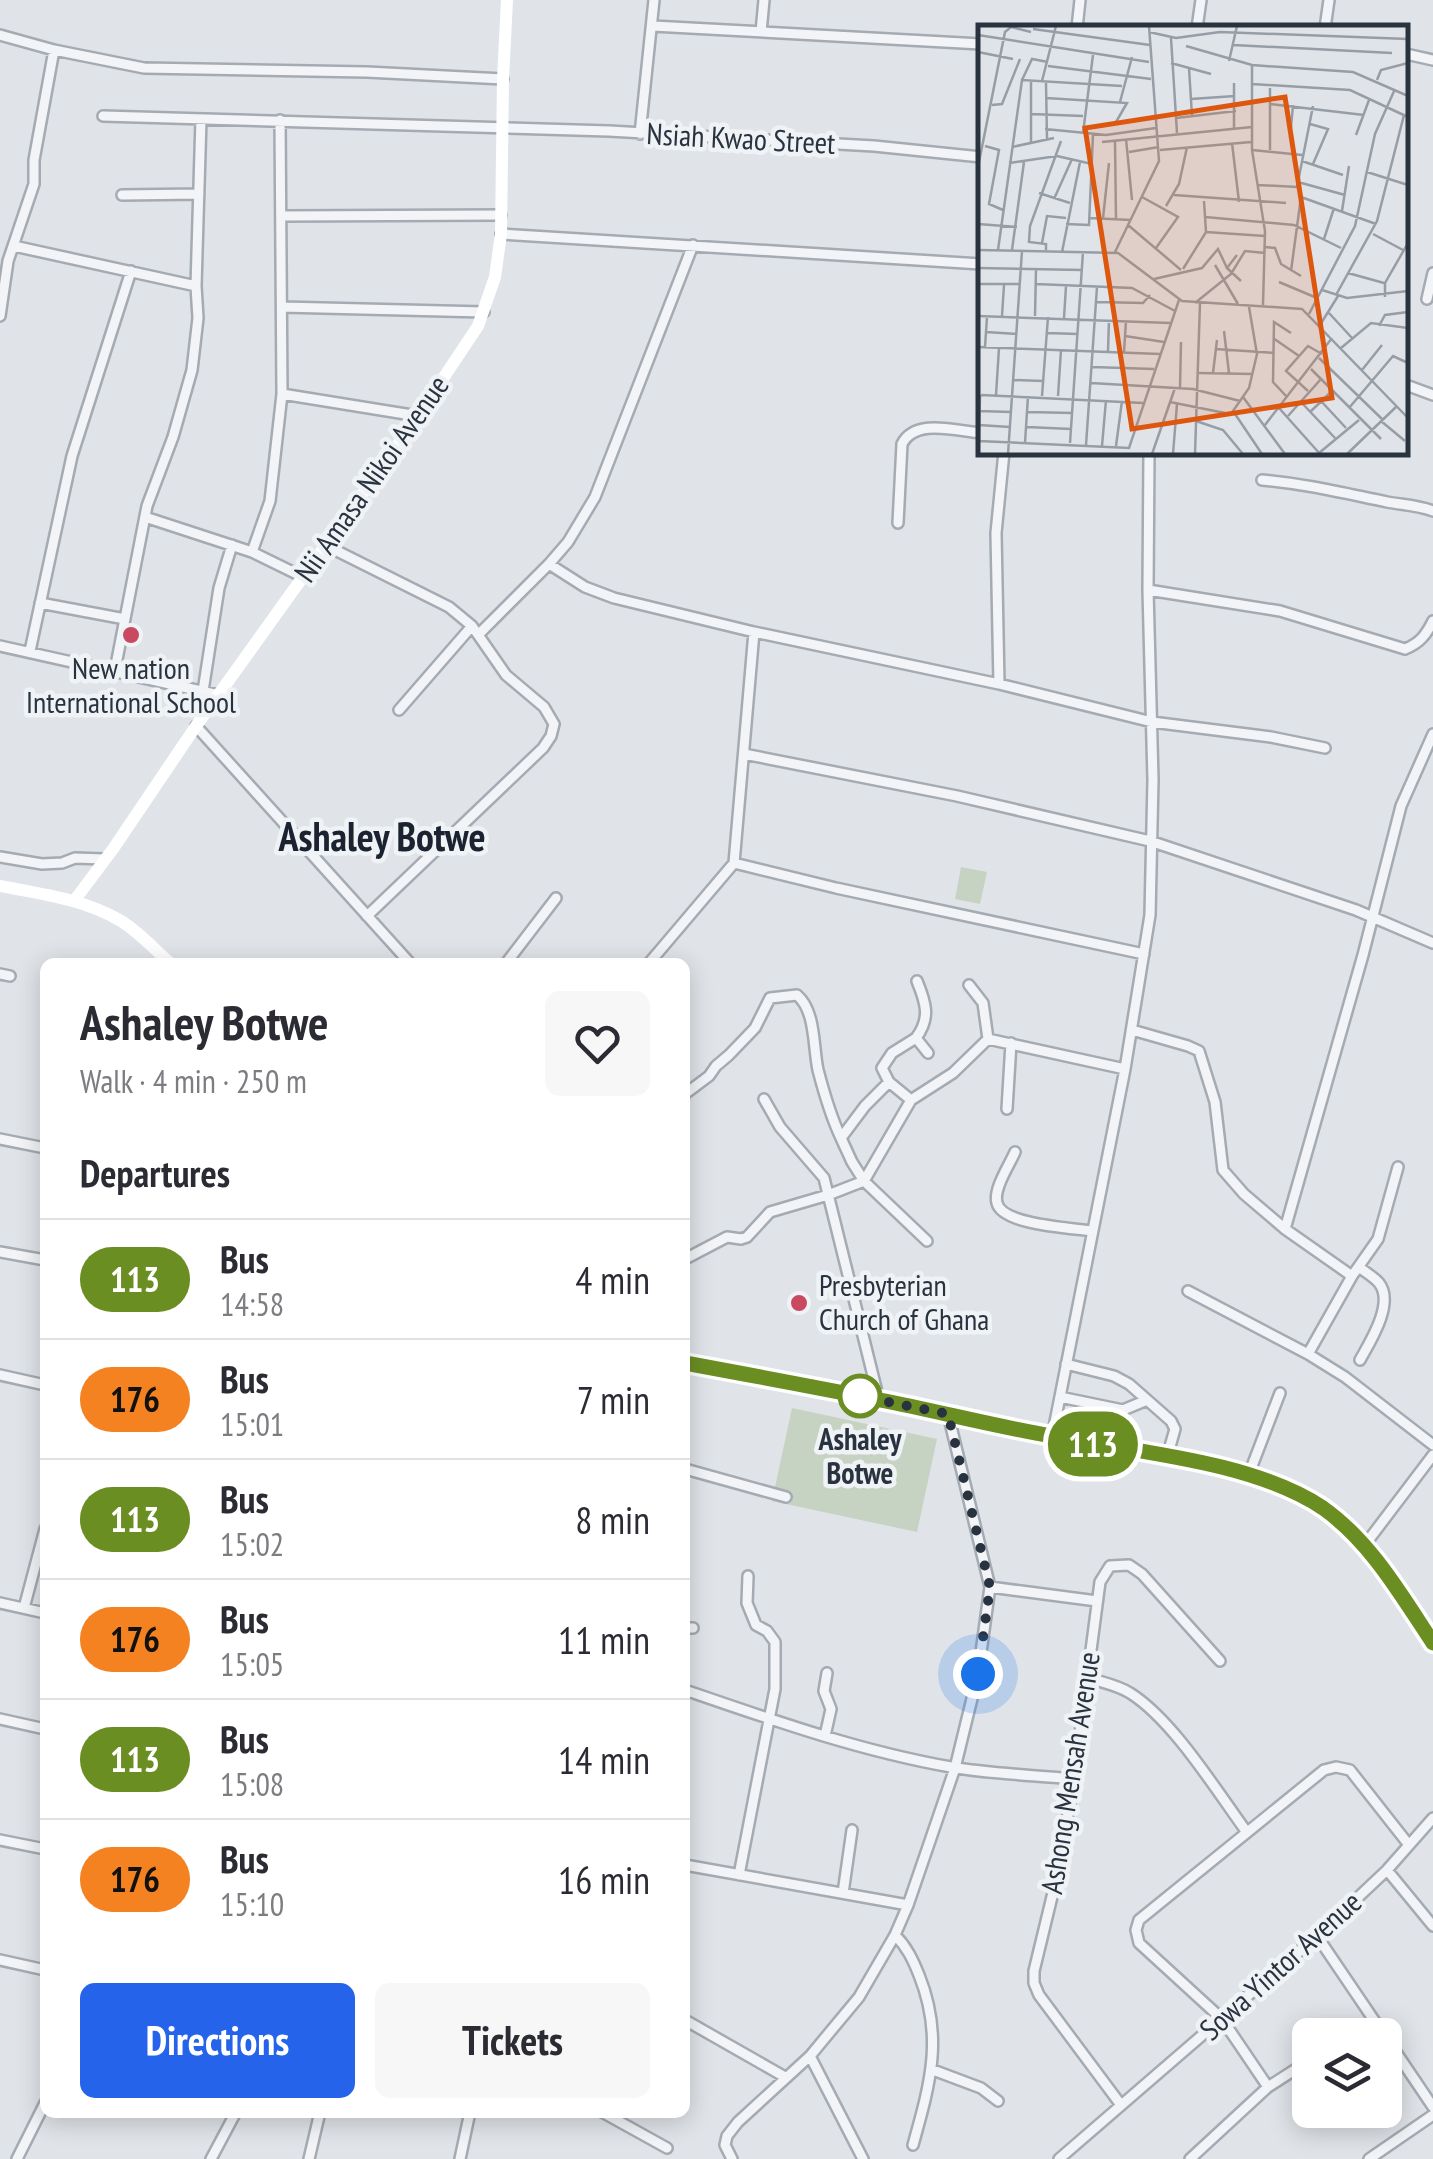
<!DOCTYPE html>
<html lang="en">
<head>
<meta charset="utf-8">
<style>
	:root { --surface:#fff; --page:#f7f7f7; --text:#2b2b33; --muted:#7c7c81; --line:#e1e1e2; --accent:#2563eb }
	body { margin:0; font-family:"PT Sans Narrow",sans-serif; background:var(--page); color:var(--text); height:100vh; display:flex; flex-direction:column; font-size:38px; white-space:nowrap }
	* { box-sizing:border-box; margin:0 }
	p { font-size:32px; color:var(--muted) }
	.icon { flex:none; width:55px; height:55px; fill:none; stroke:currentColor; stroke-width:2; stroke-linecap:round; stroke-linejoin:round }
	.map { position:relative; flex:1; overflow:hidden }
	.details { position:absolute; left:40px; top:958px; width:650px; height:1160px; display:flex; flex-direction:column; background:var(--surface); border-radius:15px; box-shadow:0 5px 25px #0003 }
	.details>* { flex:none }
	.badge { padding:0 20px; border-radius:32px; font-size:35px; line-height:65px }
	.buttons { position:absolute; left:1292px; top:2018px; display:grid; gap:20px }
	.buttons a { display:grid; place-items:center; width:110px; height:110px; border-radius:15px; background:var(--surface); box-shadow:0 5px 25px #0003; font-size:50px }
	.you { position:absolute; width:50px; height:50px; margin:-25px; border:8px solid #fff; border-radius:50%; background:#1a73e8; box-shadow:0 0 0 15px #1a73e833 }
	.map>.badge { position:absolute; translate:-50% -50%; box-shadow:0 0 0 5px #fff }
	h2 { padding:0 40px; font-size:38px; line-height:90px }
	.round { display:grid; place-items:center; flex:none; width:105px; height:105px; border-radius:15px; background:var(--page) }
	.summary { display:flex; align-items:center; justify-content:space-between; height:170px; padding:0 40px }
	h1 { font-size:48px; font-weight:600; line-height:75px }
	.action { display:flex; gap:20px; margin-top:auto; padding:20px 40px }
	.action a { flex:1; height:115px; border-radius:15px; background:var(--accent); color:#fff; font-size:40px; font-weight:600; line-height:115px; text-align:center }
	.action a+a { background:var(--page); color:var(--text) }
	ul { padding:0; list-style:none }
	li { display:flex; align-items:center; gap:30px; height:120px; padding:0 40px; border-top:2px solid var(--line) }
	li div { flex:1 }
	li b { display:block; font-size:38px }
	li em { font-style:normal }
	li .badge { min-width:110px; font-weight:700; text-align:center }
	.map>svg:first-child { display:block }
	.green { fill:#c6d2c2 }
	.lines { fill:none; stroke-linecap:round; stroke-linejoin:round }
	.street-casing { stroke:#a5abb3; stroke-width:14 }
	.street { stroke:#f3f4f7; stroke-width:9 }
	.secondary { stroke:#fff; stroke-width:12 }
	.line-casing { stroke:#fff; stroke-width:22 }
	.line { stroke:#6b8e23; stroke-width:15 }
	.walk { stroke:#29323f; stroke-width:10; stroke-dasharray:0 18 }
	.poi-dot { fill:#c94961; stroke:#f0f3f6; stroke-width:4 }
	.stop-dot { fill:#fff; stroke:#6b8e23; stroke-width:5 }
	.labels { text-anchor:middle; stroke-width:9; stroke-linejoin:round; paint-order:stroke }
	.street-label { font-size:30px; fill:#29323f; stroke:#f0f3f6 }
	.poi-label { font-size:30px; fill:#29323f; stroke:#f0f3f6 }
	.stop-label { font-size:30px; font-weight:bold; fill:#29323f; stroke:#f0f3f6 }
	.district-label { font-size:40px; font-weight:bold; fill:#1b2330; stroke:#f0f3f6 }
	.inset-road { fill:none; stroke:#979da5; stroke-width:2.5 }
	.view { fill:#de570f; fill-opacity:0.15; stroke:#de570f; stroke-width:5 }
	.inset-edge { fill:none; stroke:#29323f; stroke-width:5 }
</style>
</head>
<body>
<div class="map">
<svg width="1433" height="2159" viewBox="0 0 1433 2159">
	<rect width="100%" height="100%" fill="#e0e4e9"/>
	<path class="green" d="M961,867l26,5 -7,32 -25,-5z
		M792,1408l145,31 -20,93 -145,-31z"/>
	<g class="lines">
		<g class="street-casing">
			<path id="street" d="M653,26l328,18
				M1077,28l3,-28
				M1197,28l4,-28
				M1325,28l4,-28
				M761,32l3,-32
				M0,35l54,15 90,18 223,4 136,7
				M1406,54l27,6
				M103,116l506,15 265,15 107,11
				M640,134l14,-134
				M122,195l77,-1
				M282,216l219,-1
				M501,234l480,30
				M14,246l182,40
				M1427,299l6,-26
				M282,307l202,5
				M0,316l8,-55 26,-77v-24l20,-110
				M1406,385l27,10
				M282,394l136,22
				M1262,480c45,4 81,13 125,22 16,3 30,3 46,9
				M145,517l107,35 51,25
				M898,523l4,-79c13,-26 54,-13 79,-11
				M325,545l124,62 23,19 34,49 38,32 10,17 -3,12 -8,12 -176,168
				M252,552l18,-51 12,-107 -2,-274
				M549,564l36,23 29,11 140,34 245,52 153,38 119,15 54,11
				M1148,590l132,21 125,38c15,-6 21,-14 28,-28
				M40,603l85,16
				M479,634l70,-70 19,-22 27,-45 98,-252
				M0,646l219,49
				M30,651l42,-195 59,-185
				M115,670l32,-164 26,-69 19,-67 6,-52 -2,-32 5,-167
				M999,684l-3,-151 8,-81
				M203,691l16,-103 13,-43
				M399,710l73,-84
				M196,726l213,236
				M744,754l213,42 193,45 206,69 77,33
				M0,857l42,7 20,-1 13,-5 29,1
				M734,863l20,-231
				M507,962l49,-64
				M650,962l84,-99 102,25 308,66
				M0,974l10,2
				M969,985l14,18 5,36
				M1132,1030l56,16 11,5 16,51 8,68 21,24 41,35 67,47
				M916,1038c15,-20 10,-35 1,-57
				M889,1082l22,18
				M685,1094l24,-18 7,-10 13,-11 26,-27 15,-30 27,-3c19,16 16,52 21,75 6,23 13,47 23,68
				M764,1099l16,28 44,51 55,222
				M1007,1109l4,-66
				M0,1139l45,9
				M1015,1152c-6,14 -22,37 -18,51 5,22 75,25 95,28
				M1285,1229l78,-274 38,-149 32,-72
				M927,1241l-63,-60 -12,-19 -11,-24 24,-32 24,-24 -7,-14 10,-15 24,-15 12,15
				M0,1252l45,8
				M685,1259l42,-22 14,2 6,-2 23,-25 58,-17 36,-14 47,-81 42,-27 35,-34 137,30
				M1359,1267c6,5 15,10 20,16 16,20 -9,59 -19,77
				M1188,1291l120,63 37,23 88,68
				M1308,1354l44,-78 26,-37 20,-72
				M1066,1364l48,12 15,8 42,37 4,8 -8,28
				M0,1375l45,10
				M1060,1397l63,13 24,-10
				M1052,1437l73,-368 25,-154 3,-135 -5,-190 1,-138
				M685,1469l101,28
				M1249,1474l31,-81
				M1364,1546l69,-91
				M990,1587l107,14
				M0,1603l45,10
				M24,1608l21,-79
				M685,1628h8
				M1086,1677c14,5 32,8 44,16 43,27 86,97 116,138
				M685,1690c87,30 175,61 266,77 40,7 82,8 123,12
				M0,1719l45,10
				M825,1736l6,-27 -7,-18 3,-18
				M0,1840l45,9
				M685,1865l223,40
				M1387,1870l46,56
				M739,1875l36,-186v-47l-8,-11 -11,-6 -9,-22 1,-27
				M843,1893l9,-63
				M895,1935c12,12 18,25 24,40 25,62 11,109 -6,170
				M1317,1936l67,99
				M0,1960l45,10
				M685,2020l100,57
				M1349,2035l24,-16
				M1385,2036l48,71
				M810,2056l53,103
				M933,2070l48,18 17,13
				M1268,2087l-46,-68 -83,-76 -3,-13 3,-10 185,-150 12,-3 14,3 59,75
				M1121,2105l-82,-110 -5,-12v-12l23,-95 17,-97 26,-197 10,-16 19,-1 13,9 78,87
				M602,2112l65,36
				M17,2159l28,-56
				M211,2159l25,-47
				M309,2159l11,-47
				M460,2159l10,-47
				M732,2159l-7,-14 2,-9 11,-14 72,-66 49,-59 36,-62 13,-30 47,-137 23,-94 12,-87 -42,-173
				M1059,2159l258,-223 70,-66 46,-52
				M1190,2159l78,-72 42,-27
				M1369,2159l64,-44"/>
		</g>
		<use href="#street" class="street"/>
		<path class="secondary" d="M0,886c42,8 84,13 121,35 18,11 33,28 48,41
			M74,901l39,-52 83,-123 218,-304 64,-96 17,-49 6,-43 2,-155 4,-79
			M685,1363c65,13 130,24 195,37 57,11 114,26 172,36 83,16 201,24 271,72 48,33 78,87 110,135"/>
	</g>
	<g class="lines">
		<g class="line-casing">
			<path id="line" d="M685,1363c65,12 130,24 195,37 57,11 114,26 172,36 83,16 201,25 271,72 48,34 78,87 110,135"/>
		</g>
		<use href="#line" class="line"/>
		<path class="walk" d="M860,1396l-12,-2 100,20 42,173 -12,87"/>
	</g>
	<g class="poi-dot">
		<circle cx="131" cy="635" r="10"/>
		<circle cx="799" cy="1303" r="10"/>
	</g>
	<circle class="stop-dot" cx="860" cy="1396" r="20"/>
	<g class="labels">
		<g class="street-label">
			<text transform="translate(741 139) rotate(3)" y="10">Nsiah Kwao Street</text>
			<text transform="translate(372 479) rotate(-55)" y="10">Nii Amasa Nikoi Avenue</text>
			<text transform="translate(1071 1773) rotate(-81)" y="10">Ashong Mensah Avenue</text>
			<text transform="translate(1281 1966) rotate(-42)" y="10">Sowa Yintor Avenue</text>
		</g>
		<g class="poi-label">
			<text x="131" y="679">New nation<tspan x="131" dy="34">International School</tspan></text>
			<text x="819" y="1296" text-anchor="start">Presbyterian<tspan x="819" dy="34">Church of Ghana</tspan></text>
		</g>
		<g class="stop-label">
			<text x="860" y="1450">Ashaley<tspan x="860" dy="34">Botwe</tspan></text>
		</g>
		<g class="district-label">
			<text x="382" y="851">Ashaley Botwe</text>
		</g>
	</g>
	<g transform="translate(978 25)">
		<rect width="430" height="430" fill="#e0e4e9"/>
		<path class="inset-road" d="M55,4l117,16M171,7l27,6 44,-6 188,7M0,10l171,27M193,13l6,95M255,20l159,8M208,21l66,19 101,7 55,24M0,27l35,7M251,36l8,-35M193,38l40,11M274,40v85l13,81 -2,74M70,41l103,13M211,43l3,48M44,55l10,-21 16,3M399,55l4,-10 27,-7M64,56l14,-55M68,58l1,56M256,58v45M274,59l98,6 58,27M68,73l81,5 -11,19M213,74l44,-3M142,77l12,-45M292,79l94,11M14,80l10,-1 18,-45M53,89l52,2M198,93l60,-7M332,99l18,5 -15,35M67,104l61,6 50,-7M105,108l10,-78M378,110l13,-35M312,113l3,-33M148,114l6,61M137,116l1,78M53,117v-61M124,117l150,-15M254,118l7,59M7,121l14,4 -10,54 14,6M34,122l42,-9M182,125l91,-8M274,125l50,5M292,125v-62M151,127l30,-5M324,136l41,14M31,138l48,-7 35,8M0,142l27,-135 6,-5 20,5M389,147l41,13M320,157l47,13M280,160l39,2 16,-81M61,168l31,10M196,170l112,8M164,172l36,20 -22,31M76,174l18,-40M226,176l2,31M188,181l13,-22 8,-37M364,186l7,-45M227,192l89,8 47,23M111,193l42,2M125,193l6,-55M0,199l39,3M88,199l23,1 4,-91M150,200l53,45M395,209l30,16M346,214l10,-31M64,218l5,-27 19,2M287,222l10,1 6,16 20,12M0,225l140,3 64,48 120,8 106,109M20,225l24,-170 100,6M34,225l12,-88M68,225v-6l-17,-2 1,-16 31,-85M84,227l18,-90M137,227l44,-91 -10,-135M259,230l-10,13 14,13M237,240l23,39M0,243l104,2M205,244l23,-37 59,4M313,246l10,-74 75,27M370,248l36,10M176,254l48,-11 16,-19 9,19M301,257l38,16M0,259h42M58,259l96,4 43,23M344,265l25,8 61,-7M358,270l41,-74 27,-106M407,272v-14l23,-40M119,277l46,1 7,-8M217,278l36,-29 14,-23 20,2M271,282l8,47 -8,34 -16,23 29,43M351,288l23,25M331,289l46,-88 20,-92 20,-45M0,291l192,7M24,291l2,-31M57,291l1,-47M86,293l2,-32M342,300l18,-29M401,301l6,-11 23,-3M246,306l5,42M8,307l31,2M68,308l32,1M147,311l39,6M295,313l26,18M0,322l182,7M7,322l2,-30M363,323l30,-25 37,5M237,324l59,4M130,326l1,-31M146,327l2,-31M341,333l63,61M114,342l62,2M333,344l70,70M384,345l20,-25M221,348l54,1M235,348l4,-33M35,355l30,1M113,358l102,6 47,12M202,363l1,-46M330,366l-22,-20 22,-25 14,8M2,370l-1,46 150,7 50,-148M3,370l162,8M18,370l3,-47M64,371l6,-79M80,371l3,-46M265,372l42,57M309,372l-14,-15 1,-60 17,11M322,376l35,37M343,376l25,27M192,377l55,11M301,383l41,46M371,383l44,-52 15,7M1,386l32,1M50,387l45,1M332,387l22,-21M310,391l33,-37M218,396l27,9 20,24M403,396l24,20M1,400l31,2M287,400l67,-87M49,402l44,2M47,418l3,-47M92,418l13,-191M108,420l11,-158M124,421l4,-46M138,421l6,-45M341,428l40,-33M30,429l14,-203M174,429l23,-66M195,429l4,-50M217,429l5,-151M369,429l49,-47"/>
		<path class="view" d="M307,72l47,301 -200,31 -47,-301z"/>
		<rect width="430" height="430" class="inset-edge"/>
	</g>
</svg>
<div class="buttons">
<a><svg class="icon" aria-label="layers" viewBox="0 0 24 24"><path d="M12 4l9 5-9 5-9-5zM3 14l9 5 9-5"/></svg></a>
</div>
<div class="you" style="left:978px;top:1674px"></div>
<b class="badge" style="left:1093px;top:1444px;background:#6b8e23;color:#fff">113</b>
<section class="details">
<div class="summary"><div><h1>Ashaley Botwe</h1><p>Walk · 4 min · 250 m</p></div><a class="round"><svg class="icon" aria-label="heart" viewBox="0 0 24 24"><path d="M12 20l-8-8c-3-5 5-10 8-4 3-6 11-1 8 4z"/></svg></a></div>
<h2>Departures</h2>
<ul>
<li><span class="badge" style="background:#6b8e23;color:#fff">113</span><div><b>Bus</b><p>14:58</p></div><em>4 min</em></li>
<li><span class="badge" style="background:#f58220;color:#111">176</span><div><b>Bus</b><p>15:01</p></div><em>7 min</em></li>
<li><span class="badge" style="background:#6b8e23;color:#fff">113</span><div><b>Bus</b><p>15:02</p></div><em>8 min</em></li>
<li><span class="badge" style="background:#f58220;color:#111">176</span><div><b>Bus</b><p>15:05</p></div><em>11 min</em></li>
<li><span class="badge" style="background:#6b8e23;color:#fff">113</span><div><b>Bus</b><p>15:08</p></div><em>14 min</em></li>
<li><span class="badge" style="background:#f58220;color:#111">176</span><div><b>Bus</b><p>15:10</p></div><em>16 min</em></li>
</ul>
<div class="action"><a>Directions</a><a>Tickets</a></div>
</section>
</div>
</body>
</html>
